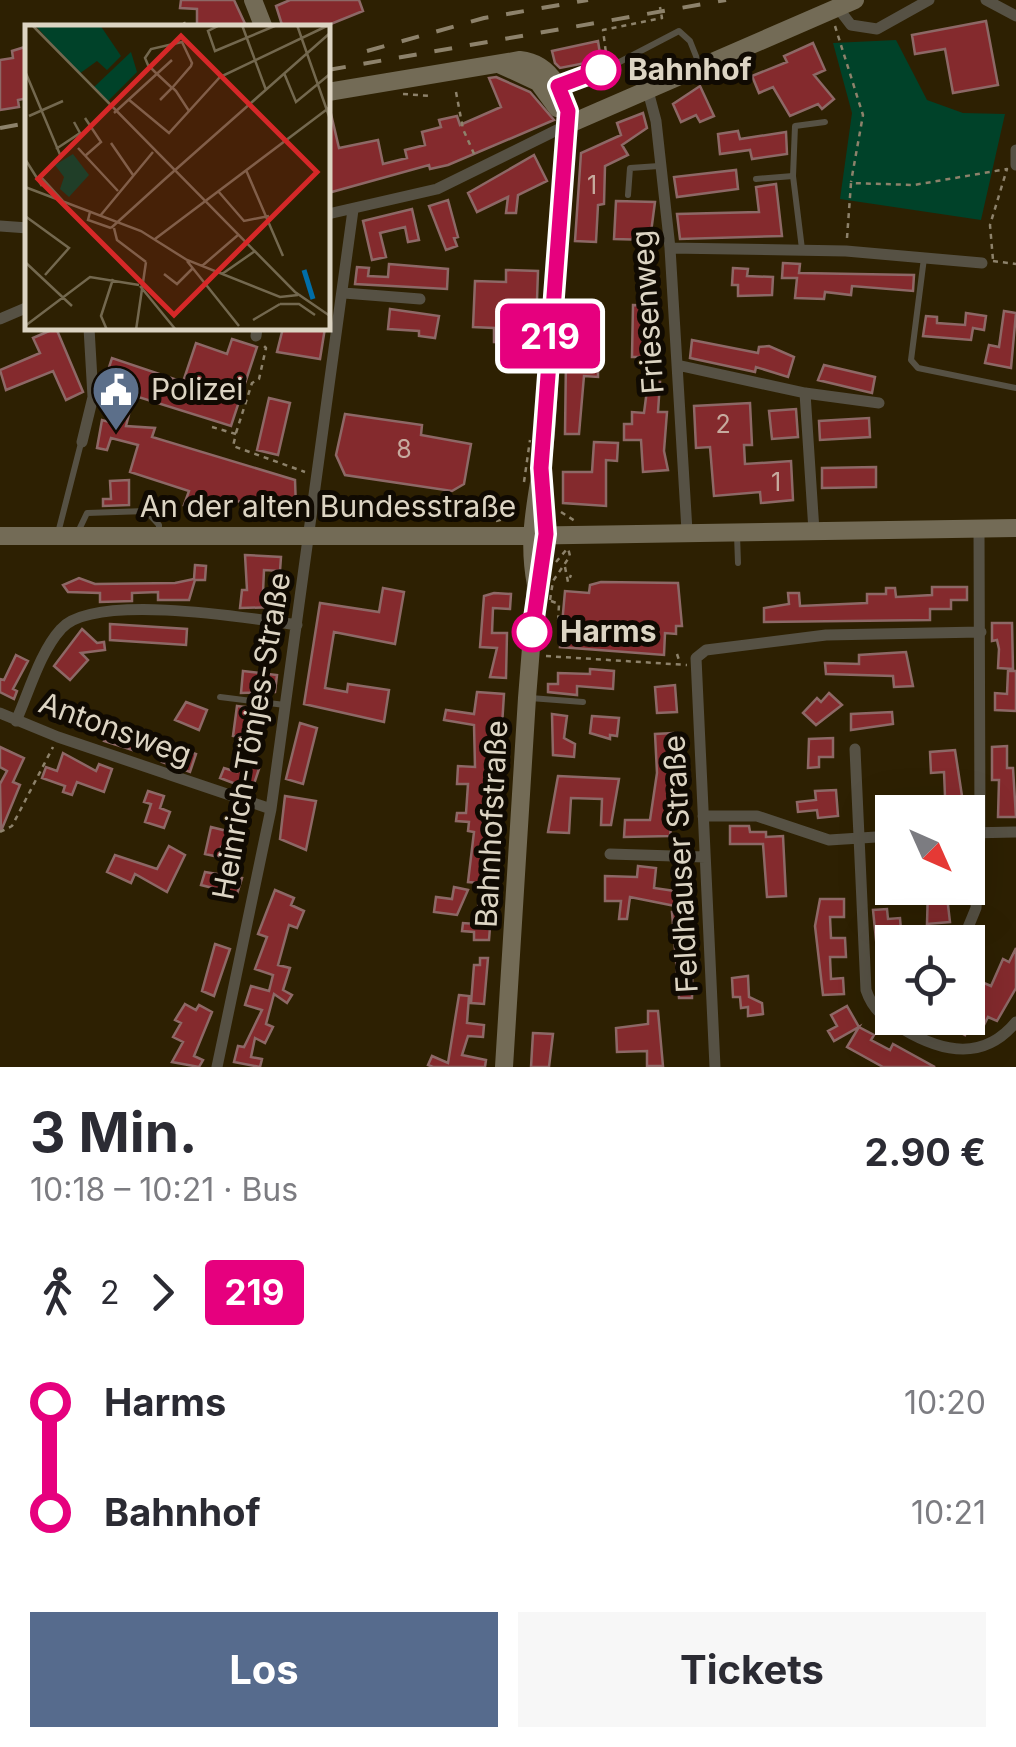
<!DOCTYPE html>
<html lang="de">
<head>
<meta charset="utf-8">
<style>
	:root { --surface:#fff; --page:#f7f7f7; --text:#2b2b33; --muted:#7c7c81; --accent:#566b8d }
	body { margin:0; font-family:Inter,sans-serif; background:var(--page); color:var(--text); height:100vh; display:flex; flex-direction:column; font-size:38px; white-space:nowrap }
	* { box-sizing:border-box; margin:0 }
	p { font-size:32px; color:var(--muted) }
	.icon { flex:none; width:55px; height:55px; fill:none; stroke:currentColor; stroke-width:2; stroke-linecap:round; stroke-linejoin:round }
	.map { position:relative; height:1067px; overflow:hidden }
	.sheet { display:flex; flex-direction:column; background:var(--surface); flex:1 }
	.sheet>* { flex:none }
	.badge { padding:0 20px; border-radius:8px; font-size:35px; line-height:65px }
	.needle { width:65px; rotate:135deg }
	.controls { position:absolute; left:875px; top:795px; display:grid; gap:20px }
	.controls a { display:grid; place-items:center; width:110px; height:110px; border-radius:0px; background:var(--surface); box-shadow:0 10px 40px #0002; font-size:50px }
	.map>.badge { position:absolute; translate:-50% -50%; box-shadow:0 0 0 5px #fff }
	.legs { display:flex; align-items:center; gap:15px; height:110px; padding:0 30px; font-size:32px }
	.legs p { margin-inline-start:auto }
	.headline { display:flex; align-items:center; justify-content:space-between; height:170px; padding:0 30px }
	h1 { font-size:55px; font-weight:700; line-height:75px }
	.button { display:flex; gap:20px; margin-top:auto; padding:20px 30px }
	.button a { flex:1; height:115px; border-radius:0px; background:var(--accent); color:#fff; font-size:40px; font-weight:700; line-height:115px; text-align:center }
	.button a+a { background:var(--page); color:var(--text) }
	ul { padding:0 30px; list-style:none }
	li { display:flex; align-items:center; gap:35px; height:110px; font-size:38px }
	li i { display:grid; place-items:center; width:15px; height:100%; margin:0 12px; background:currentColor }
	li i::after { content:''; width:25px; height:25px; margin:-12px; border:8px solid; border-radius:50%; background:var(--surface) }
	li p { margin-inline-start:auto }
	li:first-child i { background:linear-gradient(#0000 50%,currentColor 0) }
	li:last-child i { background:linear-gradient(currentColor 50%,#0000 0) }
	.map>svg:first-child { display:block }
	.green { fill:#004229 }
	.building { fill:#842a2d; stroke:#8d6866; stroke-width:2.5 }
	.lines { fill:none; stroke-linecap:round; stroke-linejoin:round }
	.path { stroke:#8d826b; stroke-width:2.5; stroke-dasharray:5 5; stroke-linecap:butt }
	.lane { stroke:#565144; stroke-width:6 }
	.street { stroke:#565144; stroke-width:11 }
	.secondary { stroke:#736b56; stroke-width:18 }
	.rail { stroke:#8d826b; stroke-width:4; stroke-dasharray:18 18; stroke-linecap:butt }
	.line-1-casing { stroke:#fff; stroke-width:22 }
	.line-1 { stroke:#e6007e; stroke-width:15 }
	.stop-1-dot { fill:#fff; stroke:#e6007e; stroke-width:5 }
	.labels { text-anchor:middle; stroke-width:10; stroke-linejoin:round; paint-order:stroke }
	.number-label { font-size:25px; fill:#c6aa9e }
	.stop-label { font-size:30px; font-weight:bold; fill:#dcd4c3; stroke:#100a02; text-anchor:start }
	.street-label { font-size:30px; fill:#dcd4c3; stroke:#100a02 }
	.poi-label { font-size:30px; fill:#dcd4c3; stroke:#100a02; text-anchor:start }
	.inset-river { fill:none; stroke:#016ea8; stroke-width:5 }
	.inset-road { fill:none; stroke:#73684f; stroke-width:2.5 }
	.view { fill:#d62828; fill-opacity:0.15; stroke:#d62828; stroke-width:5 }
	.inset-edge { fill:none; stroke:#dcd4c3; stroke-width:5 }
</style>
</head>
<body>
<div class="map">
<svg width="1016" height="1067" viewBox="0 0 1016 1067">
	<rect width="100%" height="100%" fill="#2d2002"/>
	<path class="green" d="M896,40l31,60 36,13 42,1 -24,106 -141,-21 12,-86 -19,-70z"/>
	<path class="building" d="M181,0h53l13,28h-50v-19l-17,-1z
		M290,0h69l4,11 -42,17h-38l-7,-22z
		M986,21l12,64 -45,8 -8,-44 -30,5 -3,-19z
		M598,41l3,19 -41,8 -5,-5 -3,-12z
		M813,43l12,27 -11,5 20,24 -12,10 -4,-5 -28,12 -17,-29 -14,6 -7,-17 35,-14 -3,-6z
		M28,46v52l-10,2 1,7 -19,3v-50l13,-2 -1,-7z
		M496,77l34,15 24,28 -106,45 -18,4 -1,-4 -101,28v-79h3l8,34 39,-8 5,24 24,-6 -2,-8 20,-5 -3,-13 19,-5 -2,-7 18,-4 3,9 41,-18 -12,-29z
		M700,86l14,30 -14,6 -4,-7 -15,7 -8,-18z
		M643,113l4,15 -25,17 6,10 -23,11 -1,38 -6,1 -2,37 -21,-1 6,-88 40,-18 -4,-12z
		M738,131l2,8 46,-7 1,22 -35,5 -2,-9 -30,4 -2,-20z
		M534,155l13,26 -29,14 -2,18h-10l2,-16 -31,15 -9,-19z
		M736,170l2,19 -61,8 -3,-20z
		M776,184l6,52 -102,3 -3,-25 82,-2 -3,-25z
		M448,200l10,37 -4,1 3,8 -11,4 -17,-44z
		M616,201l39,1 -5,38 -36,-1z
		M412,209l7,31 -11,2 -3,-15 -25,6 6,24 -14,3 -9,-39z
		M783,263l17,1 -1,9 115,2 -1,16 -61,-5 -1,9 -26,-3 -1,7 -29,-1 2,-20h-15z
		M389,264l59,5 -1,20 -92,-5 2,-17 12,1 -1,8 20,1z
		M733,268l15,1 -1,7 26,1 -1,18 -34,1v-11h-6z
		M506,270l32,1 -2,58 -18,-1 -1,15 -23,-1v-14l-21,-1 2,-46 31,1z
		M633,305l23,1 -3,51h-21z
		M390,309l49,7 -4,22 -16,-2v-5l-31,-2z
		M1004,311l12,2 -5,55 -26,-5 4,-18 10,2z
		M966,313l20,3 -2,14 -11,-2 -2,12 -48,-4 3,-20 11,1v6l28,2z
		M56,328l27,64 -17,8 -13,-29 -47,19 -6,-20 40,-17 -7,-15z
		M283,328h42l-5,31 -43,-7z
		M232,339l25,8 -26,79 -128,-40 9,-28 71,24 13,-39 31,11z
		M692,340l66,13 1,-6 10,-1 25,11 -6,20 -32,-10 -1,5 -65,-14z
		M566,359h32v18l-14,-1 -5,58h-14z
		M824,365l51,12 -3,16 -54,-13z
		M648,382h12l-2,30h9l-3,39 4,19 -25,2 -2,-32h-17v-16h8v-12l12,1z
		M269,398l21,5 -12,52 -21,-5z
		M750,403l2,42h-8l1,19 46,-3 2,39 -32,3 -1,-11 -46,4 -4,-49 -14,1 -2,-42z
		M796,409l2,28 -26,2 -3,-28z
		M116,410l13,4 -3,12 29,2 -3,9 143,43 1,28 -51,1v-8l-61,4 5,-14 -59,-19 8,-27 -27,-7 -4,12 -10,-2 5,-28 11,3z
		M345,414l77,11 -1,10 50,9 -7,40 -12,7 -107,-16 -9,-20z
		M869,418l1,19 -50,3 -1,-19z
		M594,442l24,1 -1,18 -11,-1v46l-43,-3v-31h29z
		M876,467v20l-54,1v-20z
		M129,480v25l-26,1v-7h8l-1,-18z
		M245,555l36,2 -1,14 -16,-1 -1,22 16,1 -1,14 -38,1 2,-18h5z
		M195,565l11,1 -1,14h-10l-6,20h-31v-8l-26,1v8l-32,1v-9l-32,-1 -5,-7 16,-7 16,6 80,-1 19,-4z
		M601,582l77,1 4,43h-6v8l-11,-1 -1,22 -104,-8 5,-56 24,2 1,-8z
		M932,587h35v13h-16v9h-21v11l-166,2v-14l25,-4 -1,-11h11l1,13 67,-3v-9h19v-6h9l1,9 36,-2z
		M383,588l21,4 -9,52 -61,-12 -9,56 22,4 1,-8 41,6 -5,32 -80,-18 16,-101 59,9z
		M494,593l17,1 -1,15 -17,-1 -1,25h15l-1,45 -16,-1 7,-29 -17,-1 4,-51z
		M992,623h20l1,46 -15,-1 1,-19 -2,-9 -5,1z
		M110,624l77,5 -1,16 -76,-5z
		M82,629l15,14 7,-1 1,8 -24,3 7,7 -18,20 -16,-14z
		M906,652l7,34 -19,1 -1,-11 -67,-2 -1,-11 34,1v-9z
		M16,655l12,6 -15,28 4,2 -3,8 -14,-7v-13l4,1z
		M590,669l24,2 -1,18 -36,-3v9l-29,-3v-8h10v-11l32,1z
		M243,671l34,4 -2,17 -34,1z
		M1008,671h8v40l-21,-1v-17l12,1z
		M675,685l2,27 -20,1 -2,-26z
		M477,692l27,2 -12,190 -24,-2 6,-50 -6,-1 1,-9 -13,-1 1,-8h9l2,-29h-11l1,-18 17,1 -1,-42 -30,-5 2,-10 28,4z
		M829,693l13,12 -26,20 -13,-12 14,-15 4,4z
		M186,702l21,8 -8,20 -24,-10z
		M237,706l24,3 -3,30 -25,-3z
		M892,712l1,12 -42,6v-16z
		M552,714l15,2 -3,22 11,6 -1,13 -21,-2z
		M82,715l63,24 -3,10 -9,-3 -1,4 -28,-9 2,-6 -27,-9z
		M592,716l27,2 -2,18 -7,-1v4l-20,-6z
		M300,723l17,5 -14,56 -17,-5z
		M673,733l4,41 -7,62 -46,1 1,-17h25l7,-47 -2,-39z
		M833,738v19h-14v10l-11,1 1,-29z
		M168,744l28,10 -6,18 -28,-10z
		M1007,746v22h6l3,49h-18l1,-37h-7v-33z
		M0,747l24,11 -11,24 7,3 -19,46 -1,-47 7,-13 -7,-4z
		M955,750l9,59 -52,3 -1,-14 34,-2 -1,-24 -13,1 -1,-21z
		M63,753l33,18 3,-7 13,5 -8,23 -27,-10 -5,13 -9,-3 2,-6 -23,-8 4,-11 11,4z
		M240,762l19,7 -7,21 -32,-12 4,-10 13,4z
		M558,776l61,3 -8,46h-10l1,-26 -31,-1 -2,35 -21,-1z
		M836,790l2,26 -20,2 -1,-8 -19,2 -1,-10 19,-2 -1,-9z
		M148,791l16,5 -4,12 10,4 -6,16 -19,-6 6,-18 -7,-2z
		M285,796l31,5 -10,49 -26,-11z
		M730,826h19l1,6h16v5l17,-1 3,60 -19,1 -4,-53h-33z
		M211,827l28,7 -4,16 -14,-3 -2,10 -14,-3z
		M169,846l16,9 -18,37 -32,-18 -4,9 -24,-11 8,-17 42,14z
		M638,866l18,2 -2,20 21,3 -1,-21h14l1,23h-7l-2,14 -50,-10 -3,22h-8l2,-18h-16v-25l32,1z
		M205,872l37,6 -5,16 -36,-9z
		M454,887l14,3 -11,25 -23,-3 2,-15 16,2z
		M928,888h18l4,34 -23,2z
		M275,890l19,8 -3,7 13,6 -7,17 -8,-3 -11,40 12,3 -7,22 9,5 -5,8 -13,-9 -8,30 7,3 -8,16 -10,-5 -4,19 11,2 -2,8 -26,-5 4,-16 6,1 18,-37 -17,-5 6,-19 18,5 4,-16 -18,-6 12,-32 -9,-3z
		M820,899h24v18h-14l1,21h14l1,19h-16l1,22 12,-1 1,16 -21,1 -8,-69z
		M479,900l13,2 -3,38h-15v-8l-12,-1 1,-8 13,1z
		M887,909l1,10 12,-1 2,24h-10v46l-11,1 -8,-79z
		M672,912l21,1 -1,85h-13z
		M215,944l15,5 -16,47 -12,-5z
		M1016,948v40l-19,33 -9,-4 -5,10 -11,-6 -7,14 -15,-8 4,-9h15l6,-7 9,-28 7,3 12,-27 6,3z
		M480,958h8l-4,46 -13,-1 3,-38h6z
		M748,976l1,21 13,6 1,11 -15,2v-9l-7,1 -1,-11h-7l-1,-19z
		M459,995l10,1 -2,27 17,2 -1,12 -15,-1 -6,19 24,5 -1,7h-52l-5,-2 4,-9 16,7z
		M185,1004l11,6 3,-5 13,7 -18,44 9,4 -4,7 -27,-5 11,-20 -10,-5 8,-14 -6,-3z
		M847,1006l12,21 15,8 -3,5 19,10 3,-6 42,23h-52l-36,-20 12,-20 -25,14 -6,-10 9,-5 -6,-11z
		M648,1011h10l5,55h-16v-15l-30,1 -1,-24 32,-4z
		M533,1033l20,1 -4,33h-18z"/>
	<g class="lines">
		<path class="path" d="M184,22l2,6
			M835,26l28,89 -12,67
			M607,61l-4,-31 59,-12 -2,-11
			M456,92l7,37 12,27
			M403,94l28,2
			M847,238l4,-55 63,2 93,-16 -17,56 3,35
			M993,261l23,3
			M212,427l24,7 -3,12 72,26
			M236,433l16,-50 7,-4 7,-31 -4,-4
			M524,482l6,-42
			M504,497l16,9
			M561,512l14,9
			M496,521l13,-3
			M556,562l11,-13
			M565,567l3,15 3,-7
			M550,600l3,-19 17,-25 -2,-8
			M551,601l8,3 -1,19 4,1
			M677,654l3,9
			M546,656l141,9
			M0,832l12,-6 41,-79"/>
		<path class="lane" d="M561,84l47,-16 71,-37 11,10 10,25
			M793,176l2,-50 30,-4
			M756,179l37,-3 9,73
			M628,195l2,-27 29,-2
			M924,258l-13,102 7,8 98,20
			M58,533l23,-90
			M77,534l10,-21 59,-2 13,14v10
			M737,535l1,28
			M220,697l65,8
			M530,698l53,4"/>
		<path class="street" d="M986,0l30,16
			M838,8l13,17 26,4 52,-29
			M648,91l8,30 14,127 17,283
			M1016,150v15
			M328,214l109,-25 130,-64
			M0,226l28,2
			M670,248l176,3 136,12
			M344,293l76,6
			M0,319l28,-12
			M256,336l1,-8
			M677,365l128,28 74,10
			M805,393l9,138
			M82,442l11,-45 -4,-69
			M0,713l58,24 213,72
			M16,721c13,-29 24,-69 45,-92 32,-37 189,-11 236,-4
			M855,749l11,241c7,21 19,28 37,39 40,24 81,32 113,-7
			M703,816h54l72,24 63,-4
			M968,833l48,-1
			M610,854l95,3
			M962,942l14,-34 4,-75 -1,-305
			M217,1067l54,-258 82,-599
			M715,1067l-19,-409 10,-8 120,-15 155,-3"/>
		<path class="secondary" d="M253,0l11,28
			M501,65l37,17 19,26
			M328,92l192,-32c31,3 48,36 47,65 -9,103 -14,205 -21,308 -5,55 -21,95 -10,152
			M567,125l288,-125
			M0,536h510l506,-8
			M504,1067l23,-369 9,-113 10,-51 -3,-56"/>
		<path class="rail" d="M367,51l117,-33 104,-18
			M328,70l398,-70
			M0,128l28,-5"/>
	</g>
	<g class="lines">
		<g class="line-1-casing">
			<path id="line-1" d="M532,632l14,-98 -5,-66 27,-357 -10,-25 43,-16"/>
		</g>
		<use href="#line-1" class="line-1"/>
	</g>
	<defs>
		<g id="civic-pin" transform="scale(2.5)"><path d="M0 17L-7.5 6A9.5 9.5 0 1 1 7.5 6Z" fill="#5c6f8a" stroke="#100a02"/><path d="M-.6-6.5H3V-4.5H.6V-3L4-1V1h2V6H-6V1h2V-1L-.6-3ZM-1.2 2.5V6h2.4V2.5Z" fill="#fff"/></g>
	</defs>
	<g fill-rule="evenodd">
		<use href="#civic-pin" x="116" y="390"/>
	</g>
	<g class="stop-1-dot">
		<circle cx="601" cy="70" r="18"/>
		<circle cx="532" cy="632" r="18"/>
	</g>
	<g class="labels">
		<g class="number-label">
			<text x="592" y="194">1</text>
			<text x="723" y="433">2</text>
			<text x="404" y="458">8</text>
			<text x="776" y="491">1</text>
		</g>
		<g class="stop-label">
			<text x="628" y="80">Bahnhof</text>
			<text x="560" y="642">Harms</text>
		</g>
		<g class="street-label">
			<text transform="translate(648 312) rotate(-94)" y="10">Friesenweg</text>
			<text x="328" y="517">An der alten Bundesstraße</text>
			<text transform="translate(115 729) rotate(20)" y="10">Antonsweg</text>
			<text transform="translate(252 736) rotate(-80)" y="10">Heinrich-Tönjes-Straße</text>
			<text transform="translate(492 824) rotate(-87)" y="10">Bahnhofstraße</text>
			<text transform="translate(681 864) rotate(-93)" y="10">Feldhauser Straße</text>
		</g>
		<g class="poi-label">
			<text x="151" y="400">Polizei</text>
		</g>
	</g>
	<g transform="translate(25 25)">
		<rect width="305" height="305" fill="#2d2002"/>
		<path d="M10,0h65l21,31 -14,14 -10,-9 -18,13zM106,27l6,20 -30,30 -14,-14zM48,129l16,21 -20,22 -9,-8 4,-12 -9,-12z" fill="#004229"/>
		<path class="inset-river" d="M279,245l9,29"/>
		<path class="inset-road" d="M7,0l263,267 35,24M195,0l-12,6 7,20 62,-26M217,0l24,65M272,0l33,94M0,46l36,86 -20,20 22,24M259,48l12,29 34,-28M103,74l41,34 51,-56 109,-52M135,75l12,-12 19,-22 1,-3 -10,-21 -31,7 -6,9 3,7 7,7 17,16 2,1 2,2 13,20M89,88l58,-53M4,91l34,-15M60,93l16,24 -16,14M86,118l22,32M53,123l40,43M31,124l24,-16 -6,-11M0,134l17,27M221,145l37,86M140,154l165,-146M0,162l116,44 46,29 93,37 18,-2M193,166l26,30 25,-5M65,187l-2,8 23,8M0,191l44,32 -24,27M75,191l53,-64M86,203l54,-49M89,203l3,12 29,22M130,214l175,-132M162,236l52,65M0,237l47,44M177,241l36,-31M139,249l13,10 15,-15M197,249l33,-23M115,261l36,44M255,279h19l16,11M228,295l27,-16M0,301l65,-49 49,8M82,305l-6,-14 12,-37M111,305l10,-68"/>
		<path class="view" d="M156,11l136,136 -143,143 -136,-136z"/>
		<rect width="305" height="305" class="inset-edge"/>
	</g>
</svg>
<div class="controls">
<a><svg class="needle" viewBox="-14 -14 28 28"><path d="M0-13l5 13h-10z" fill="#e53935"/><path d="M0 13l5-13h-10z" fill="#7c7c81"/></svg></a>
<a><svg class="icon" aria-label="locate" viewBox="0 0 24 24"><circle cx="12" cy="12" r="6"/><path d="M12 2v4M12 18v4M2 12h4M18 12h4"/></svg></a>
</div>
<b class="badge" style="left:550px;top:336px;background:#e6007e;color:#fff">219</b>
</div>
<section class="sheet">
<div class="headline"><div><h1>3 Min.</h1><p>10:18 – 10:21 · Bus</p></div><b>2.90 €</b></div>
<div class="legs"><svg class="icon" aria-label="walk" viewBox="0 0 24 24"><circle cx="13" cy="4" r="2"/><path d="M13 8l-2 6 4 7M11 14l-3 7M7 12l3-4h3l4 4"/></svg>2<svg class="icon" aria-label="forward" viewBox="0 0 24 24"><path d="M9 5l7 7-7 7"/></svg><b class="badge" style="background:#e6007e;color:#fff">219</b></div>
<ul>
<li><i style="color:#e6007e"></i><b>Harms</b><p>10:20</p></li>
<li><i style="color:#e6007e"></i><b>Bahnhof</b><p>10:21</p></li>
</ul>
<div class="button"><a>Los</a><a>Tickets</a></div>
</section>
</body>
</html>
